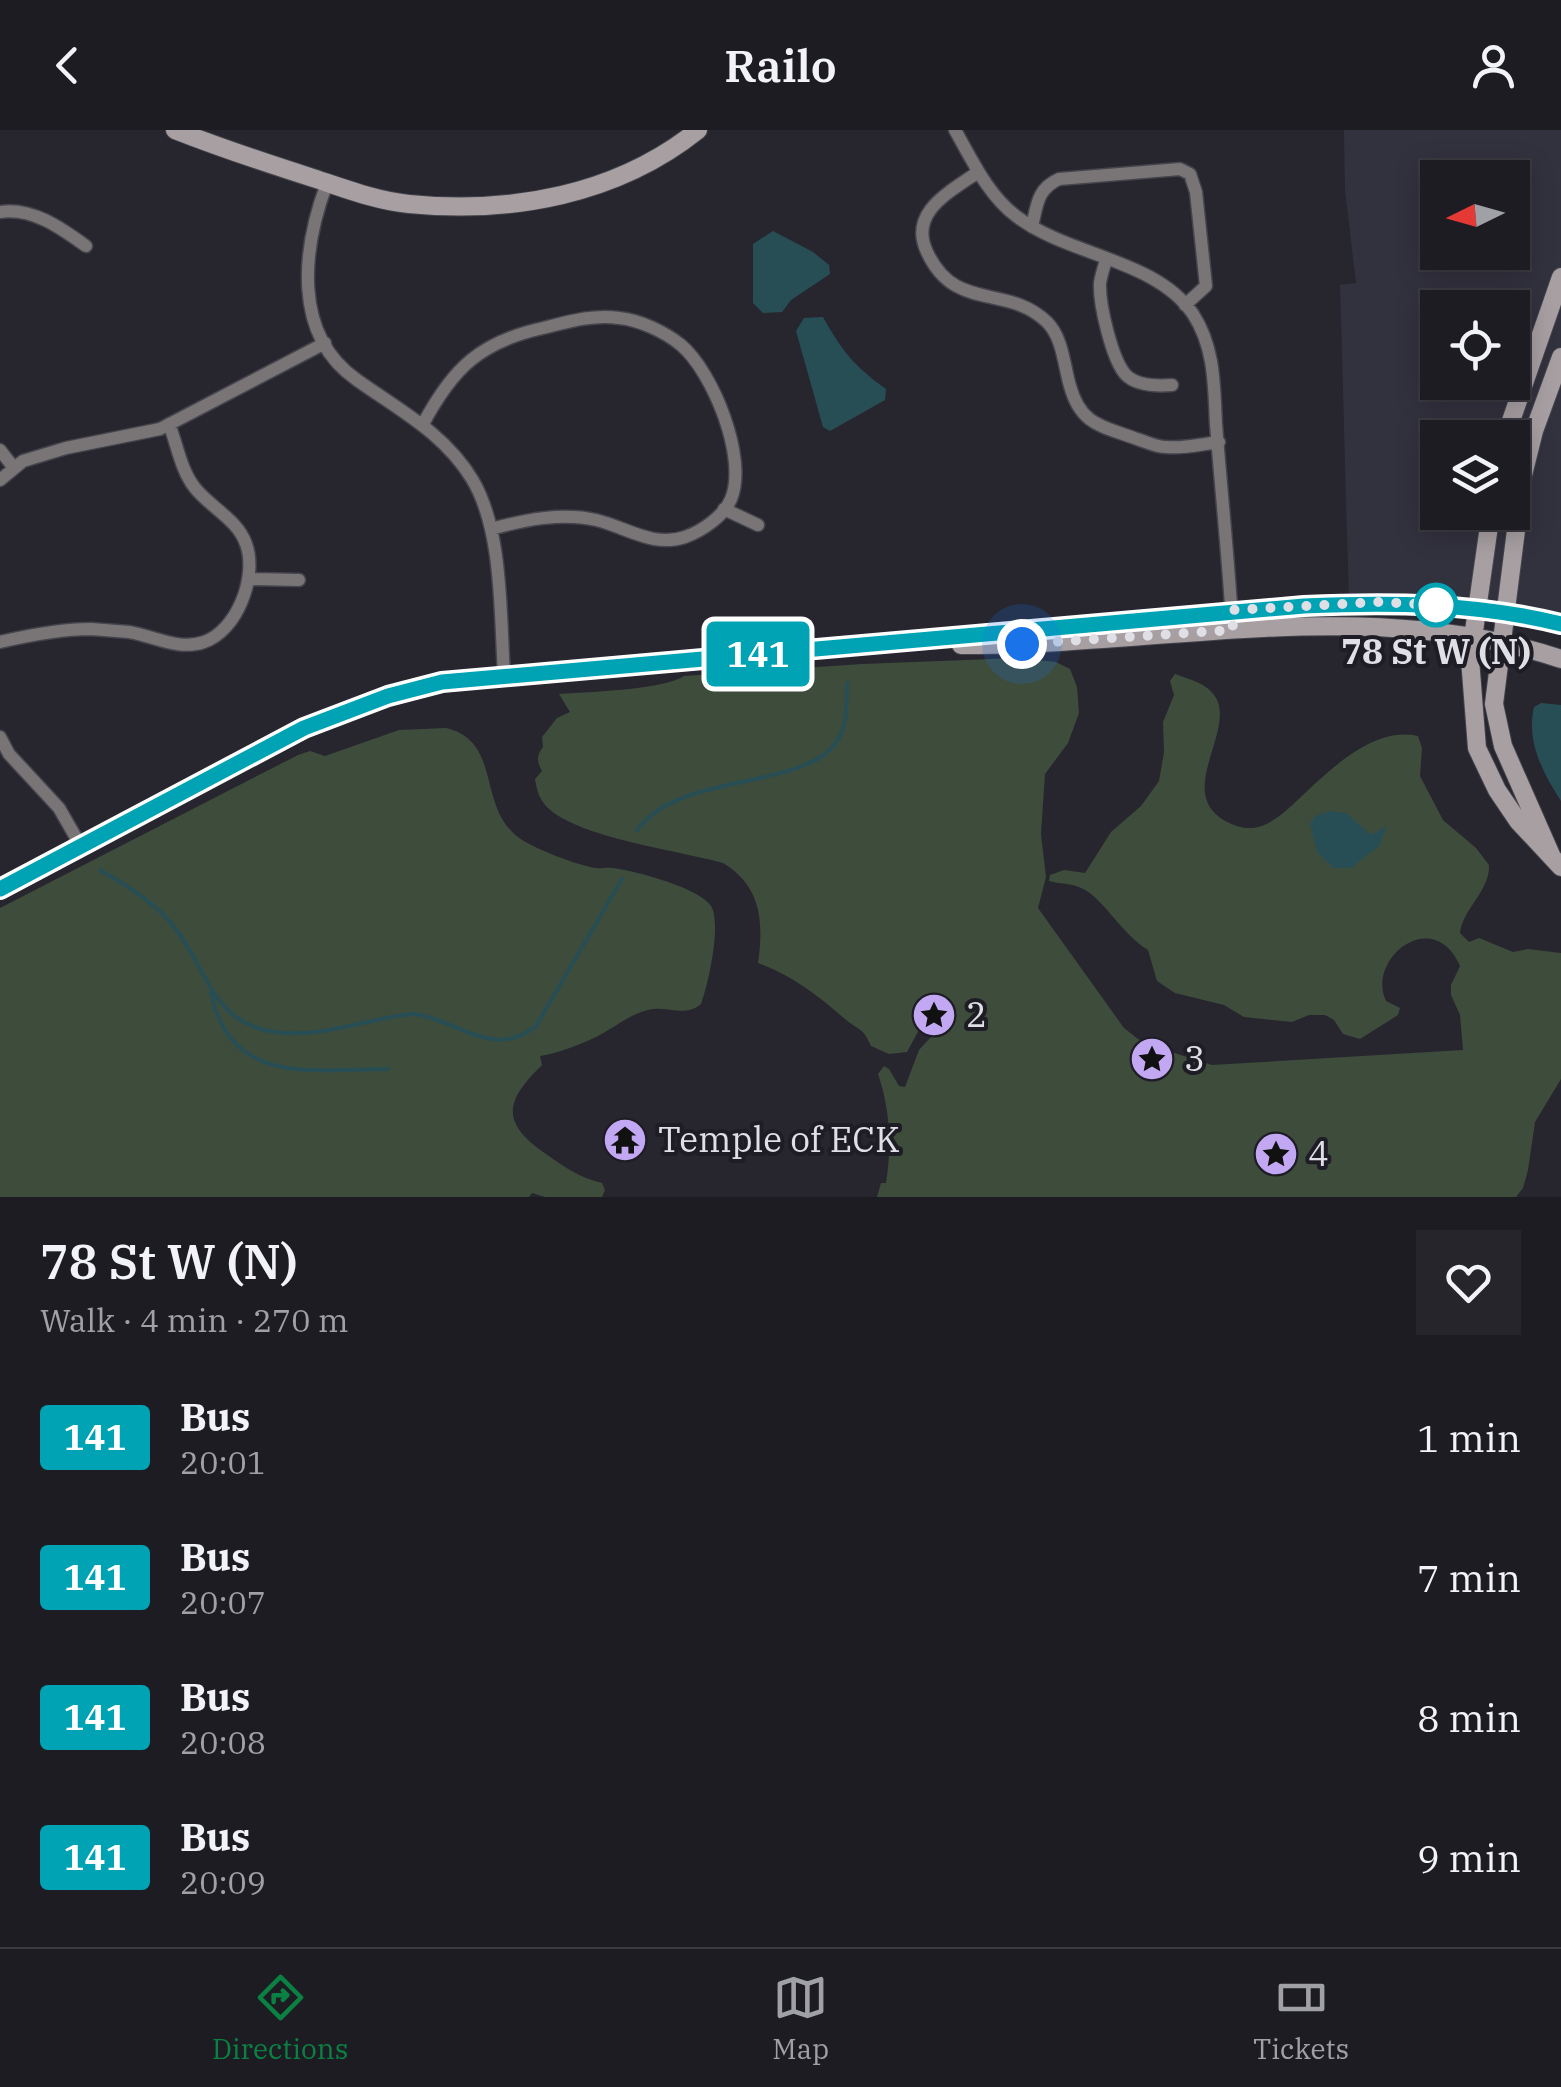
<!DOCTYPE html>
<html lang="en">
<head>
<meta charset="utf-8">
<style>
	:root { --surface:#1d1c23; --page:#25252b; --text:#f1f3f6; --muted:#a0a1a6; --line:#3b3a41; --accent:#0b8043 }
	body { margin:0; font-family:"IBM Plex Serif",serif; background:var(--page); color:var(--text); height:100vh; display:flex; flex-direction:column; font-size:38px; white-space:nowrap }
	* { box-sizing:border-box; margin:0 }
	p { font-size:32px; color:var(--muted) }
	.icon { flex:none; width:55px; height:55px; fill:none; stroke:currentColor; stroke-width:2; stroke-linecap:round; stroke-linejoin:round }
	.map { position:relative; height:1067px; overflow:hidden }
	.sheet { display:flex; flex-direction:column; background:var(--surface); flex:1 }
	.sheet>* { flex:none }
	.badge { padding:0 20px; border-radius:8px; font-size:35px; line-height:65px }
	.needle { width:65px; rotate:265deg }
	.tools { position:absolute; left:1420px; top:30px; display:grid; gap:20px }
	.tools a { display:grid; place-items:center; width:110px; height:110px; border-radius:0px; background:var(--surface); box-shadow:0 5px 25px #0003,0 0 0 2px var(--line); font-size:50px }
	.you { position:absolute; width:50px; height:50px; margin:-25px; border:8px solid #fff; border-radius:50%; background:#1a73e8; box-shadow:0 0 0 15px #1a73e833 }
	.map>.badge { position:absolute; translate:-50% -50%; box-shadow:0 0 0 5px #fff }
	.round { display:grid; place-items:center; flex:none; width:105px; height:105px; border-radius:0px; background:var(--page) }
	.overview { display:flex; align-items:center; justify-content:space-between; height:170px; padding:0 40px }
	h1 { font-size:48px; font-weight:600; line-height:75px }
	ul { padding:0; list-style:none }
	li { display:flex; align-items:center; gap:30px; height:140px; padding:0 40px }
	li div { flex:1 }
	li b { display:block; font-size:38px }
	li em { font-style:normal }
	li .badge { min-width:110px; font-weight:700; text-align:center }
	header { display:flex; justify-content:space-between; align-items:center; height:130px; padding:0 40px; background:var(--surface); font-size:45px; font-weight:600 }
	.dock { display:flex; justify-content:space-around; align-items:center; height:140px; border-top:2px solid var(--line); background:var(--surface); font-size:28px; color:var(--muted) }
	.dock a { display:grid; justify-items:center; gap:5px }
	.dock .selected { color:var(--accent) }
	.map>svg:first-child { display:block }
	.built { fill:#32313e; fill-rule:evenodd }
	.green { fill:#3e4c3c }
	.water { fill:#284e55 }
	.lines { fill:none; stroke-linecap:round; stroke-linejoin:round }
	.stream { stroke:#284e55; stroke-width:4 }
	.street-casing { stroke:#44444c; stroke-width:15 }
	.secondary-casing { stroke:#44444c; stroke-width:20 }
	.street { stroke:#797476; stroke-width:12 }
	.secondary { stroke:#a79fa2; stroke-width:18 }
	.line-casing { stroke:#fff; stroke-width:22 }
	.line { stroke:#00a3b4; stroke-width:15 }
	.walk { stroke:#dfdfe5; stroke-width:10; stroke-dasharray:0 18 }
	.stop-dot { fill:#fff; stroke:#00a3b4; stroke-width:5 }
	.labels { text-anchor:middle; stroke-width:8; stroke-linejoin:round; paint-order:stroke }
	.stop-label { font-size:35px; font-weight:bold; fill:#dfdfe5; stroke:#1e1d25 }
	.poi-label { font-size:35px; fill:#dfdfe5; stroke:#1e1d25; text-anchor:start }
</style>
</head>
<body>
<header><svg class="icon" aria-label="back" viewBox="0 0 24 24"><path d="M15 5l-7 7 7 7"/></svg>Railo<svg class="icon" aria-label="person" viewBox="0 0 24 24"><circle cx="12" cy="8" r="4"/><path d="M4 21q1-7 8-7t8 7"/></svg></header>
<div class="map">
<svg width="1561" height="1067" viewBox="0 0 1561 1067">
	<rect width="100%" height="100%" fill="#27262f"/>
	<path class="built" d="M1344,0h217v496l-212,-23 -9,-318 16,-2 -11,-93zM1438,48h74v74h-74zM1438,178h74v74h-74zM1438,308h74v74h-74z"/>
	<path class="green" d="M1019,528l37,4 14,7 7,18 2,26 -11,30 -23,31 -4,60 5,43 -8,31 86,120 14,11 27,11 47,15 251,-15 -3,-35 -9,-20v-10l9,-19c-27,-61 -94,-7 -74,35l14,7 -2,7 -38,24 -17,-5 -9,-14 -9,-5h-16l-17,7 -48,-5 -20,-12 -49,-12 -18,-12 -9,-31c-27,-16 -45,-53 -67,-62 -9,-5 -22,-4 -32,-7l1,-6 14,-5 21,3 26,-41 30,-26 18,-25 5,-29 -1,-30 11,-27 -4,-14 5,-7c16,6 36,10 43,28 13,37 -47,98 16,123 22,9 39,-3 55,-17 32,-29 80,-83 129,-72l4,12 -2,28 23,44 33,28 13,17c1,26 -26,43 -29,68l9,9 10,-4 34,14 15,-3 33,4v126l-26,43 -7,48 -5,18 -7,9h-639l4,-14h5c6,-37 4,-74 -8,-109l6,-8 5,3 10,17 6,1 14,-37 22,-24 4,-15 -11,-8 -11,5 -3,20 -13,24 -18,2 -18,-8c-8,-19 -12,-15 -26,-27 -28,-24 -52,-43 -87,-56 6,-42 3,-77 -35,-100 -46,-13 -143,-25 -175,-55 -9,-9 -11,-17 -13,-29l7,-8c-5,-9 -6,-15 1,-24l-1,-10 15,-19 13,-6 -11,-18c30,-2 103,-4 125,-18l178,-12z
		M446,598c56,13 31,78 72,109 14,11 61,29 78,31 5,1 10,-1 16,0 21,2 88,20 99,38 11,18 -3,79 -10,98 -16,14 -35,1 -53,6 -18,4 -34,18 -50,26 -18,9 -40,17 -58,20l2,9c-38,37 -41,58 4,89 18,13 34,24 56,29l3,7 -3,7h-57l-13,-4 -3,4h-529v-289l298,-153 12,-4 15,5 74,-26z"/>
	<path class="water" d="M773,101l40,21 16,13 1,9 -39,26 -9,12 -19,1 -10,-10v-59z
		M823,187c19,34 31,49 63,72l-1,11 -55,31 -7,-4 -27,-96 8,-13z
		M1541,573l20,2v96c-18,-28 -35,-59 -27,-94z
		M1331,681l15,2 25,22 15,-9 -6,19 -29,23h-18l-16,-16 -7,-28 5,-8z"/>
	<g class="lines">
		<path class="stream" d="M637,701c37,-58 164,-41 198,-87 13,-16 11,-41 12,-61
			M100,740c29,17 58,34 78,62 33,45 36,96 106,101 44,3 86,-15 129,-19 41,4 81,47 123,12l86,-147
			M211,863c19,94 103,76 177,76"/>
		<g class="street-casing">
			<path id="street" d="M955,0c17,30 33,65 61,86 52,40 140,43 177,98 22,34 21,72 23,110 5,65 12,131 16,197
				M978,42c-28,20 -70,40 -51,80 28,61 79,31 120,70 16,16 17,44 23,64 11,40 33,40 67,53 10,3 19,8 29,8 17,2 36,-3 53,-5
				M327,53c-24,64 -36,151 30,197 42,30 87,53 115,99 31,51 28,136 32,195
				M0,82c32,-5 61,16 86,34
				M1032,97c5,-22 5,-38 27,-48l121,-10 10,5 6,18 10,94 -21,19
				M1106,130c-2,7 -5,16 -6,23 -1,21 12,77 26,92 11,11 32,11 46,10
				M423,294c30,-56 57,-82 120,-96 24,-6 50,-14 76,-10 21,2 46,14 62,27 32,27 67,114 50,154 -7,17 -29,32 -46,38 -32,11 -59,-10 -89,-17 -34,-8 -72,0 -105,9
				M0,320l14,18
				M0,350l23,-19 43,-13 94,-19 165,-86
				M724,379l34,16
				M248,449l51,1
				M0,512c30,-7 60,-13 91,-13 13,1 26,2 38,3 25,4 50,19 75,10 33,-11 54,-66 42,-98 -8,-24 -36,-37 -51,-56 -14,-17 -18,-44 -26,-64
				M0,607l9,17 50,54 23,40"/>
		</g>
		<g class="secondary-casing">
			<path id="secondary" d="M175,0c46,18 91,33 138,48 30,10 64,23 96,26 102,10 208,-9 289,-74
				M1505,308l56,-161
				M1491,382l-21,147 7,89 20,42 21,31 43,46
				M961,515c200,1 406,-51 600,14
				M1551,725l-48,-109 -9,-42 29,-229 11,-44 27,-74
				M0,759l304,-161 84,-32 54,-14 862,-76c86,-4 172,-3 257,18"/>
		</g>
		<use href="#street" class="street"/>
		<use href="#secondary" class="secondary"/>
	</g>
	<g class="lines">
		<g class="line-casing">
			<path id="line" d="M0,759l304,-161 84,-32 54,-14 862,-76c86,-4 172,-3 257,18"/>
		</g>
		<use href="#line" class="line"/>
		<path class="walk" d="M1022,514l211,-14 -1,-20 147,-8 57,3"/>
	</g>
	<defs>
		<g id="sight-disc" transform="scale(2.25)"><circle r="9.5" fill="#c2a8f2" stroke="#1e1d25"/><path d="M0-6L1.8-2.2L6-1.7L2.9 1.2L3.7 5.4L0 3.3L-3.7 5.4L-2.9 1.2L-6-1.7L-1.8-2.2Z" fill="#111"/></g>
		<g id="temple-disc" transform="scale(2.25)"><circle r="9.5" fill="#c2a8f2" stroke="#1e1d25"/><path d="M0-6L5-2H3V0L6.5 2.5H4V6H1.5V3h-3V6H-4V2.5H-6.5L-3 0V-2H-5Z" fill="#111"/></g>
	</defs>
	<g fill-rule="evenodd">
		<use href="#sight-disc" x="934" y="885"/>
		<use href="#sight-disc" x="1152" y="929"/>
		<use href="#temple-disc" x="625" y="1010"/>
		<use href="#sight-disc" x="1276" y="1024"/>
	</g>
	<circle class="stop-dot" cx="1436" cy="475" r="20"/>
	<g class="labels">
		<g class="stop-label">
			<text x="1436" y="534">78 St W (N)</text>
		</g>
		<g class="poi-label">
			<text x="966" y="897">2</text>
			<text x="1184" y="941">3</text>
			<text x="658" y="1022">Temple of ECK</text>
			<text x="1308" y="1036">4</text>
		</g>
	</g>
</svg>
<div class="tools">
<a><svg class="needle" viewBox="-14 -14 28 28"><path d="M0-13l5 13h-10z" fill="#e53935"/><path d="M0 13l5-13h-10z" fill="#a0a1a6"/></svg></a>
<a><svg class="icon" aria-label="locate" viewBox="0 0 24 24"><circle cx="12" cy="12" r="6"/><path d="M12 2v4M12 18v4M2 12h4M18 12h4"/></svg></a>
<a><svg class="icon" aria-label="layers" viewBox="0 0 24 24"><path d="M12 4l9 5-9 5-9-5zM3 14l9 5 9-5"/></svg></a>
</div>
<div class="you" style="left:1022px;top:514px"></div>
<b class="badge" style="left:758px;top:524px;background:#00a3b4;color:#fff">141</b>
</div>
<section class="sheet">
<div class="overview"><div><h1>78 St W (N)</h1><p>Walk · 4 min · 270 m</p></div><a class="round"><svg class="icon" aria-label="heart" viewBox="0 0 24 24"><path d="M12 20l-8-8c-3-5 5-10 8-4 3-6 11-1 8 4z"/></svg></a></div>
<ul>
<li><span class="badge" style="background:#00a3b4;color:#fff">141</span><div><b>Bus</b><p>20:01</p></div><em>1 min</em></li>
<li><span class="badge" style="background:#00a3b4;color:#fff">141</span><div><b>Bus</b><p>20:07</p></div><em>7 min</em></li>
<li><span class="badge" style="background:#00a3b4;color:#fff">141</span><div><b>Bus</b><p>20:08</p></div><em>8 min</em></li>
<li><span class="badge" style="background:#00a3b4;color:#fff">141</span><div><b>Bus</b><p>20:09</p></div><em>9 min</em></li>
</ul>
</section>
<nav class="dock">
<a class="selected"><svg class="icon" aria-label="directions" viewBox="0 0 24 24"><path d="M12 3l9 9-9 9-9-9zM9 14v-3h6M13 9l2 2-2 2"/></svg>Directions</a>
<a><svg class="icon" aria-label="map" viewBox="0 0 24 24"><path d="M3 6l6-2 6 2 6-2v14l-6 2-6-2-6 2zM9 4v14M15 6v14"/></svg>Map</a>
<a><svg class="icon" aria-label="tickets" viewBox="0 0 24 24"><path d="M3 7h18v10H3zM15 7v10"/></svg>Tickets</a>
</nav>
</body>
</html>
